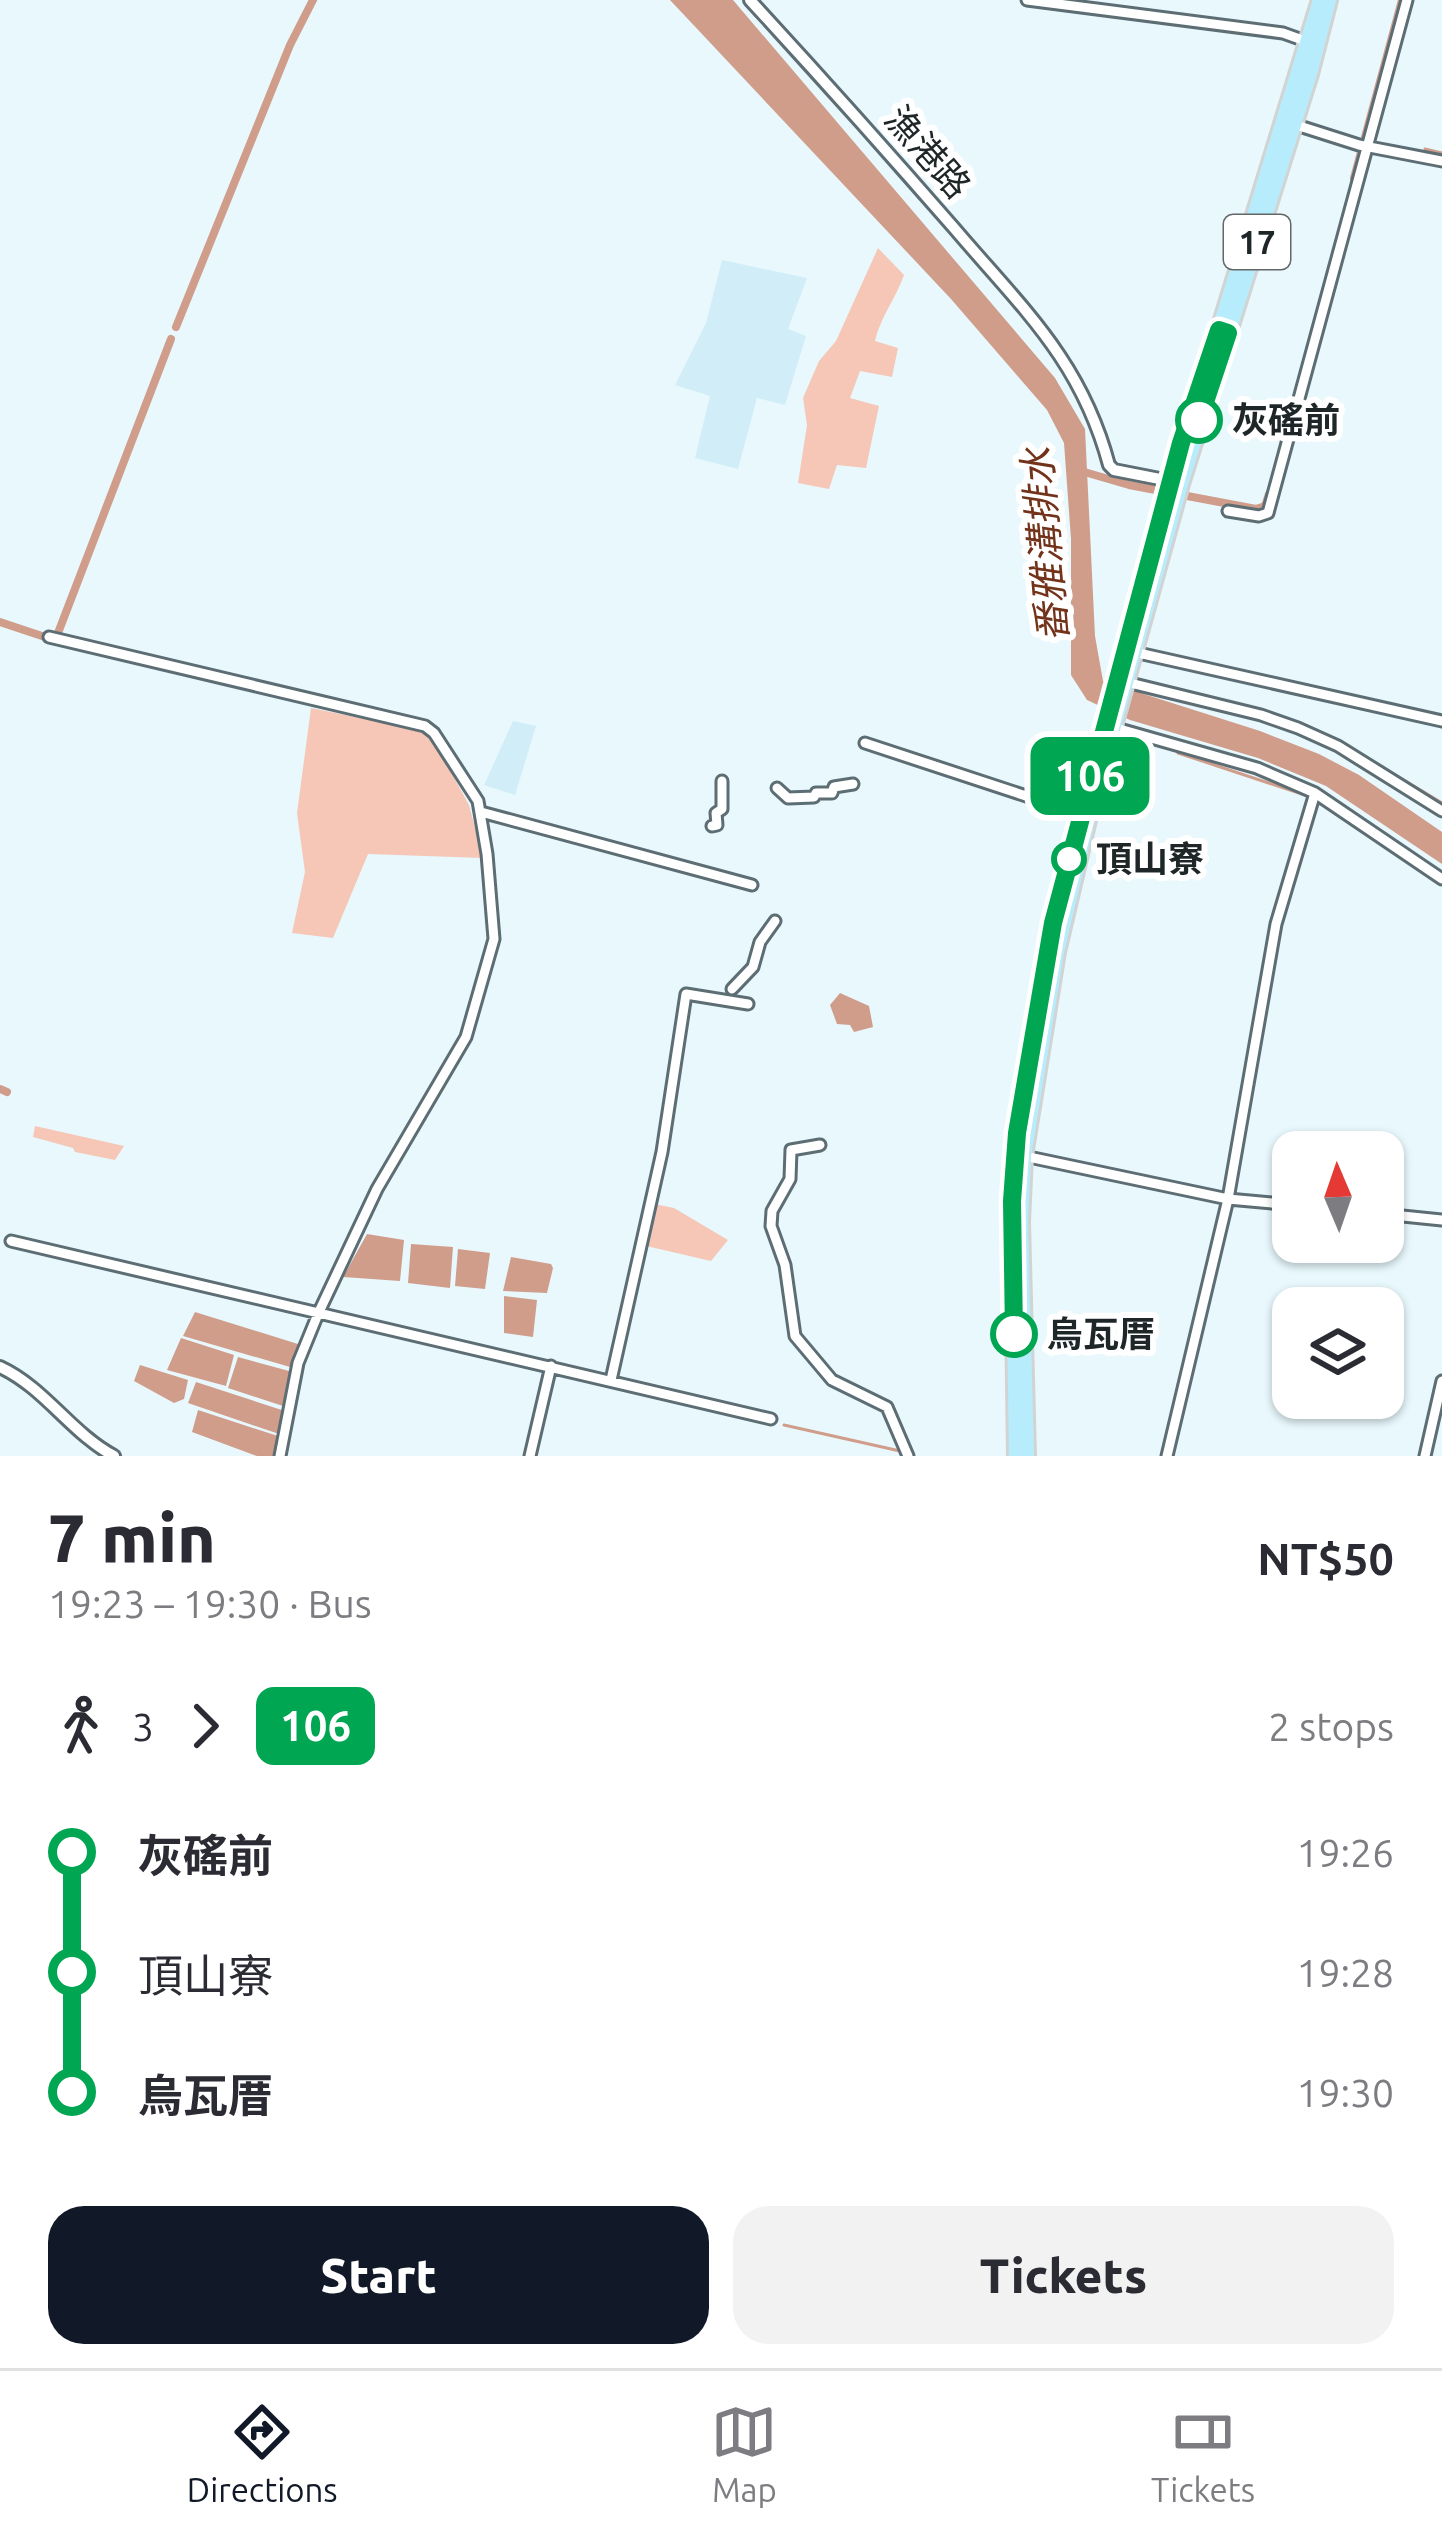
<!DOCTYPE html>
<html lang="en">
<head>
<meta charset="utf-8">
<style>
	:root { --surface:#fff; --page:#f2f2f3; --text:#2b2b33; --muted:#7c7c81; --line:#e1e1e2; --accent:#111827 }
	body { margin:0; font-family:Ubuntu,"Noto Sans TC",sans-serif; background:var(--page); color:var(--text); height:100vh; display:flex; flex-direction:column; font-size:45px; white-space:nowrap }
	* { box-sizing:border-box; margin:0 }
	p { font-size:39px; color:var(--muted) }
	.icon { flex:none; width:66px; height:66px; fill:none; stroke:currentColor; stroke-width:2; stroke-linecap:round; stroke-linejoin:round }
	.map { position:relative; height:1456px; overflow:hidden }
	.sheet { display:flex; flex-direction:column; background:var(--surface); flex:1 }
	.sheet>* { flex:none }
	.badge { padding:0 24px; border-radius:18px; font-size:42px; line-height:78px }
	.needle { width:78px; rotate:358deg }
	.fabs { position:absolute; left:1272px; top:1131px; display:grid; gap:24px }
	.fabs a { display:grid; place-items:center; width:132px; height:132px; border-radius:24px; background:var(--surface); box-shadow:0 3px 9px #0004; font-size:60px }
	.map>.badge { position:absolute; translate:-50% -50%; box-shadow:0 0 0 6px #fff }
	.legs { display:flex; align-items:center; gap:18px; height:132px; padding:0 48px; font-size:39px }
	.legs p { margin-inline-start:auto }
	.summary { display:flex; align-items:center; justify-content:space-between; height:204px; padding:0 48px }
	h1 { font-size:66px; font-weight:800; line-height:90px }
	.primary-button { display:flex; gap:24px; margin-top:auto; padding:24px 48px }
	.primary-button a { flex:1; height:138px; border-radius:36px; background:var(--accent); color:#fff; font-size:48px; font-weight:800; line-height:138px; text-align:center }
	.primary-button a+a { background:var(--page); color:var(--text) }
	ul { padding:0 48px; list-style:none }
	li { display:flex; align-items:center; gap:42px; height:120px; font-size:45px }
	li i { display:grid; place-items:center; width:18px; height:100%; margin:0 15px; background:currentColor }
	li i::after { content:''; width:30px; height:30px; margin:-15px; border:9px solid; border-radius:50%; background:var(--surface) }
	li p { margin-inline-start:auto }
	li:first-child i { background:linear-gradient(#0000 50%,currentColor 0) }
	li:last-child i { background:linear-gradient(currentColor 50%,#0000 0) }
	.tab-bar { display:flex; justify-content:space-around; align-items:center; height:168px; border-top:3px solid var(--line); background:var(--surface); font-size:33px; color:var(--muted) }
	.tab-bar a { display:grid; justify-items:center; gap:6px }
	.tab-bar .on { color:var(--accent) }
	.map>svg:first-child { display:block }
	.built { fill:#d1eef8 }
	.green { fill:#f6c7b6 }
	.water { fill:#d09d8b }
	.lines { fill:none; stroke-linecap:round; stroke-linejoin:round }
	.stream { stroke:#d09d8b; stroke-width:3 }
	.canal { stroke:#d09d8b; stroke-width:8 }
	.minor-casing { stroke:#5c6d73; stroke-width:15 }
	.tertiary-casing { stroke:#5c6d73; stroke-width:16 }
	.primary-casing { stroke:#d2d4d4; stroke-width:20 }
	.minor { stroke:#fff; stroke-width:9 }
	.tertiary { stroke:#fff; stroke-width:10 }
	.primary { stroke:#b7ecfd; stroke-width:14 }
	.line-1-casing { stroke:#fff; stroke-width:27 }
	.line-1 { stroke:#00a651; stroke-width:18 }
	.stop-1-dot { fill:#fff; stroke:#00a651; stroke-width:6 }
	.labels { text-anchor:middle; stroke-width:12; stroke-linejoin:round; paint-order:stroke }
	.shield { fill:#fff; stroke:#626768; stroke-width:3 }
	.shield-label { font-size:33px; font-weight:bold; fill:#1f2628 }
	.street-label { font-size:36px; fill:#1f2628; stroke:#fff }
	.stop-label { font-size:36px; font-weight:bold; fill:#1f2628; stroke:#fff; text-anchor:start }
	.water-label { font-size:39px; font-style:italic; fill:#72331a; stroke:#fff }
</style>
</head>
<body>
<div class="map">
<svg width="1442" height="1456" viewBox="0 0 1442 1456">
	<rect width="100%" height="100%" fill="#e8f8fd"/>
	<path class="built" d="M722,260l85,18 -19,51 18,7 -21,69 -28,-7 -19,71 -43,-11 15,-62 -35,-11 31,-62z
		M513,721l23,5 -21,69 -31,-10z"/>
	<path class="green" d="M878,248l26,27c-8,23 -24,43 -29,66l23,7 -6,29 -32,-6 -10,27 29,8 -13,62 -29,-3 -8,24 -31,-6 9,-58 -4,-27 16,-37 17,-20z
		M311,708l118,24 40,73 14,53 -115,-4 -35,84 -41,-5 13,-61 -8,-59z
		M35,1126l89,20 -9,14 -40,-8 -2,-4 -40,-11z
		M654,1204l20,4 54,32 -17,21 -69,-16z"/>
	<path class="water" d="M670,0h63l322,378 30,51 10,207 8,45 157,50 59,23 40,21 83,57v32l-116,-78 -68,-28 -128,-38 -43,-20 -16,-25v-136l-7,-96 -17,-33 -96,-111z
		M840,993l29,13 4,21 -19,5 -4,-7 -13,-1 -7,-19z
		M367,1234l37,6 -4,41 -57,-4z
		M411,1244l42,3 -3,41 -42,-5z
		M458,1249l32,4 -5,36 -30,-3z
		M511,1257l40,7 2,4 -6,25 -44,-2z
		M504,1296l33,4 -4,37 -29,-4z
		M195,1312l106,33 -4,24 -114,-33z
		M181,1338l53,17 -8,31 -59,-16z
		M238,1357l51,14 3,6 -6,30 -58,-19z
		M140,1365l48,15 -4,19 -10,4 -40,-22z
		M196,1382l92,30 -6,23 -94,-32z
		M198,1410l86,28 -4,18h-23l-65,-24z"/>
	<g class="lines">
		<path class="stream" d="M1425,149l17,4
			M1178,753l133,44
			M1359,753l83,50
			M784,1425l116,26"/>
		<path class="canal" d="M1354,178l48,-178
			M176,327l114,-282 23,-45
			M1081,471l48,14 127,24 9,-3 4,-12
			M0,622l48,16
			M58,633l113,-294
			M0,1089l7,3"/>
		<g class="minor-casing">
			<path id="minor" d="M1027,0l256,33 25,9
				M1290,123l69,22 83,16
				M1228,511l31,5 9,-3 139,-513
				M49,637l376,89 9,7 44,68 9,53 7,85 -28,98 -89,152 -59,125 -20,49 -18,93
				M1134,652l308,69
				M1122,681l139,34 37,13 40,18 104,65
				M1109,726l148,42 58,25 127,86
				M865,743l219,72
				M777,788l11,10 26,-1 2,-4h16l2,-6 19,-3
				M481,812l271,73
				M712,826l5,-1 -1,-12 6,-4v-28
				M732,989l21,-22 7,-25 15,-21
				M820,1145l-29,5 -1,29 -18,32 -1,15 14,39 10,71 37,44 55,27 21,49
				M1024,1156l204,43 65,6
				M1383,1214l59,6
				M11,1241l760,178
				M611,1380l51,-228 24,-158 62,10
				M530,1456l21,-90
				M1167,1456l61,-257 48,-275 39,-131
				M1425,1456l17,-75"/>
		</g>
		<g class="tertiary-casing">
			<path id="tertiary" d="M750,0c69,75 137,151 204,228 68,80 127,132 155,237l5,5 61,12
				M0,1367c45,21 71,66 114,89"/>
		</g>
		<g class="primary-casing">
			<path id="primary" d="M1165,506l155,-506
				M1134,615l23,-82
				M1012,1226c-1,-63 9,-123 19,-184 23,-132 58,-259 93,-388
				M1014,1314l2,142
				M1027,1456l-6,-234 3,-66 33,-204 32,-136 92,-332 129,-410 19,-74"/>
		</g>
		<use href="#minor" class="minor"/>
		<use href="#tertiary" class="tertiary"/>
		<use href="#primary" class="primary"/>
	</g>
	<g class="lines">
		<g class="line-1-casing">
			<path id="line-1" d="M1014,1334l-2,-133 5,-68 36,-210 128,-480 38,-113 9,3 -29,87"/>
		</g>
		<use href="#line-1" class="line-1"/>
	</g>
	<g class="stop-1-dot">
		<circle cx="1199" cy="420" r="21"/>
		<circle cx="1069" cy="859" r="15"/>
		<circle cx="1014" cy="1334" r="21"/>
	</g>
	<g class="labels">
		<rect class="shield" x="1224" y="215" width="66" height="54" rx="9"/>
		<g class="shield-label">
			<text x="1257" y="254">17</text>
		</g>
		<g class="street-label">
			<text transform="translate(928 152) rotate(49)" y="13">漁港路</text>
		</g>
		<g class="stop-label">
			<text x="1232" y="433">灰磘前</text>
			<text x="1096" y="872">頂山寮</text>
			<text x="1047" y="1347">烏瓦厝</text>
		</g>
		<g class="water-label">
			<text transform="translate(1045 545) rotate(-95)" y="14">番雅溝排水</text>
		</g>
	</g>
</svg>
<div class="fabs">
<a><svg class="needle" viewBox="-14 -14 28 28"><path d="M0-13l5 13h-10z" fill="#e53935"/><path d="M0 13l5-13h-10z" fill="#7c7c81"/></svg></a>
<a><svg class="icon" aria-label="layers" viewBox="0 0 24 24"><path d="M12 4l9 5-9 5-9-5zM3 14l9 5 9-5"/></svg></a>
</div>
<b class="badge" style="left:1090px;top:776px;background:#00a651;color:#fff">106</b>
</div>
<section class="sheet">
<div class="summary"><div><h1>7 min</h1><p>19:23 – 19:30 · Bus</p></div><b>NT$50</b></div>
<div class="legs"><svg class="icon" aria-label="walk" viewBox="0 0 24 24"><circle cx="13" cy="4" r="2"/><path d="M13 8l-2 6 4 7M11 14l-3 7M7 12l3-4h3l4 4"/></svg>3<svg class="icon" aria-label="forward" viewBox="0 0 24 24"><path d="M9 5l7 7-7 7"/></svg><b class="badge" style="background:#00a651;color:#fff">106</b><p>2 stops</p></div>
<ul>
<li><i style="color:#00a651"></i><b>灰磘前</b><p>19:26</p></li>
<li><i style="color:#00a651"></i><span>頂山寮</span><p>19:28</p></li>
<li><i style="color:#00a651"></i><b>烏瓦厝</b><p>19:30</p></li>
</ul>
<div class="primary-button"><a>Start</a><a>Tickets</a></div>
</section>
<nav class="tab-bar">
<a class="on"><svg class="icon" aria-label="directions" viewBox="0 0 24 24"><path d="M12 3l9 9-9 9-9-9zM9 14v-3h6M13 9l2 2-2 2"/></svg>Directions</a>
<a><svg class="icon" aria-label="map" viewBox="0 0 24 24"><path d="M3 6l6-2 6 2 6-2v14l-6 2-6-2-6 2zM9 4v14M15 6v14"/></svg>Map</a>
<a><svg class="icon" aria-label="tickets" viewBox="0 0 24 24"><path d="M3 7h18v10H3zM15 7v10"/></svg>Tickets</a>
</nav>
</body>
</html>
